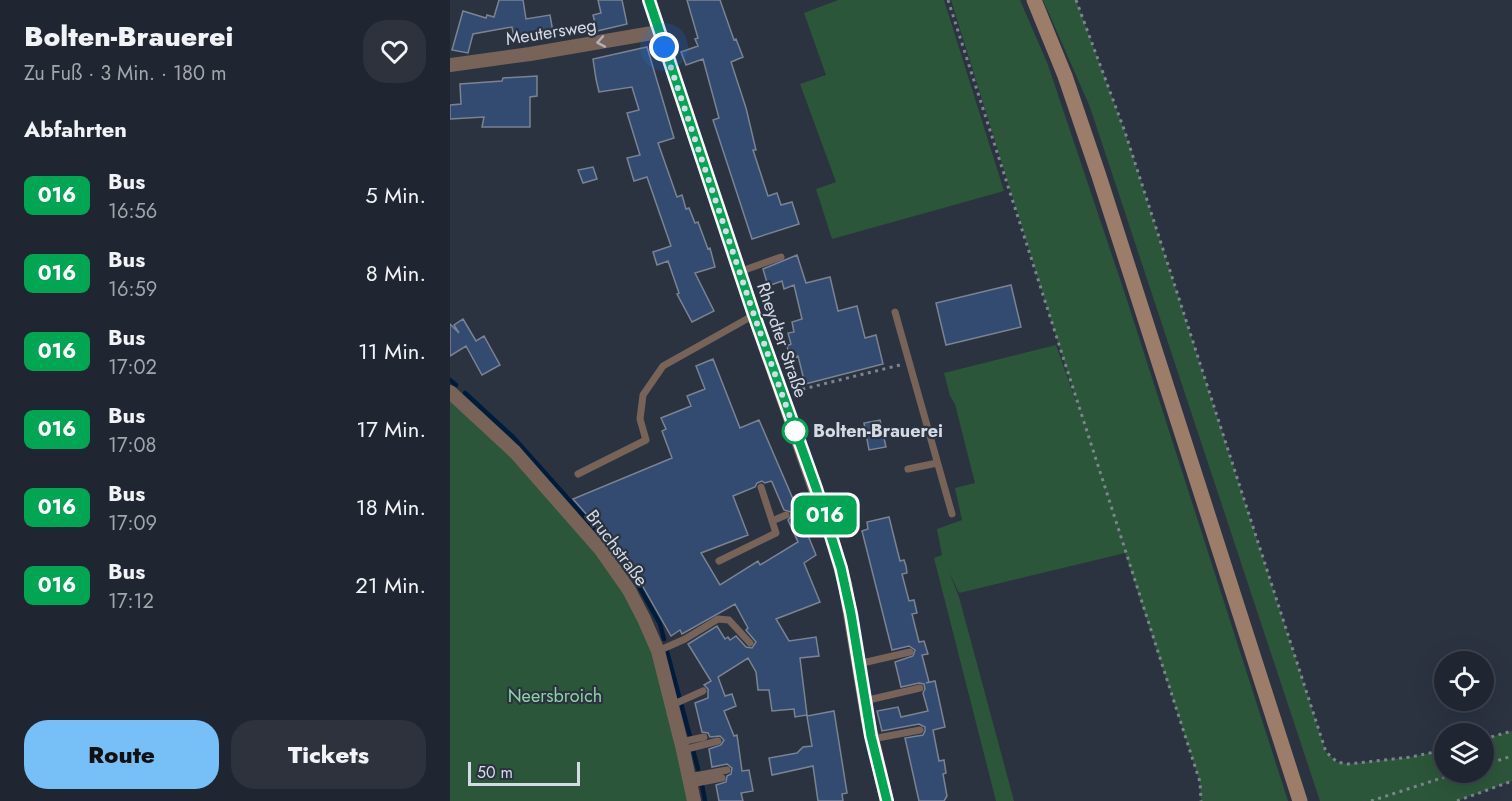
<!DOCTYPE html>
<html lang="de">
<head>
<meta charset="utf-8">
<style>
	:root { --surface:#202631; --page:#2d323d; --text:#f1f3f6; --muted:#a2a5ab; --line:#3d434d; --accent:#76c0f7 }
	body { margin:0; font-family:Jost,sans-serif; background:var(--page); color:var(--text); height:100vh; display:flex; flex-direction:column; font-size:22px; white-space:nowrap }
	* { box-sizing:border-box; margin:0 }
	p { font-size:20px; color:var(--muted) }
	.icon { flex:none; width:33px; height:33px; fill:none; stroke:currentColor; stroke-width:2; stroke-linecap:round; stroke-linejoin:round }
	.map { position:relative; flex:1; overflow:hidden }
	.details { display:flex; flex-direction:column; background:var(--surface); width:450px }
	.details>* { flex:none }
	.badge { padding:0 12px; border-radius:9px; font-size:21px; line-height:39px }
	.controls { position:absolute; left:984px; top:651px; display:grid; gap:12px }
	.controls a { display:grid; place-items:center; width:60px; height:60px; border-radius:50%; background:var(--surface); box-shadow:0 6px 24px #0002,0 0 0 2px var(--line); font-size:30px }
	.scale { position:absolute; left:18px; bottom:15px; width:112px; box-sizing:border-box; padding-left:6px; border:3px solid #d5dbe4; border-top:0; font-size:16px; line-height:21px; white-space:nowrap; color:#d5dbe4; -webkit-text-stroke:4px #2b3341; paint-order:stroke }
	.you { position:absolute; width:30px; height:30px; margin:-15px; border:4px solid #fff; border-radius:50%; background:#1a73e8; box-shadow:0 0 0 9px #1a73e833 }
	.map>.badge { position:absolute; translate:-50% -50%; box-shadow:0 0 0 3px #fff }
	h2 { padding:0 24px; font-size:22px; line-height:54px }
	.round { display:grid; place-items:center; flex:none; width:63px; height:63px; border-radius:24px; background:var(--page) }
	.headline { display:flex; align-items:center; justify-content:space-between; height:102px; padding:0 24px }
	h1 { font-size:28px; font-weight:800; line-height:45px }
	.cta { display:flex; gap:12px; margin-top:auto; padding:12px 24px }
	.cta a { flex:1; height:69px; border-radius:24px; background:var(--accent); color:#111; font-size:24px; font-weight:800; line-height:69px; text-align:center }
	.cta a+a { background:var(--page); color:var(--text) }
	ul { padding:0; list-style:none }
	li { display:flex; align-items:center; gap:18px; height:78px; padding:0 24px }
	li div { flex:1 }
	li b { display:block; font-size:22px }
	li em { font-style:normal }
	li .badge { min-width:66px; font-weight:700; text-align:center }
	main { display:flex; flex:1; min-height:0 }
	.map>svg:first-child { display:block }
	.green { fill:#2c5639 }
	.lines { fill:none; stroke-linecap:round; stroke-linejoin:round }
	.stream { stroke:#001c3b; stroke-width:4.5 }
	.building { fill:#334b70; stroke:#7a8393; stroke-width:1.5; fill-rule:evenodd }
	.path { stroke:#7d8490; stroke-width:3; stroke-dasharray:3 4.5; stroke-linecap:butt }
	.service { stroke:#776357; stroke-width:7 }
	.minor { stroke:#776357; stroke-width:14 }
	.secondary { stroke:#9c7d6a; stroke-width:15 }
	.oneway { stroke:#b4b1b3 }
	.line-casing { stroke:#fff; stroke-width:14 }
	.line { stroke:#00a651; stroke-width:9 }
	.walk { stroke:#d5dbe4; stroke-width:6; stroke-dasharray:0 10.8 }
	.stop-dot { fill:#fff; stroke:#00a651; stroke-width:3 }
	.labels { text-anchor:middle; stroke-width:4.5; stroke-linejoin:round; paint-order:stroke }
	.street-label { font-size:18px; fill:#d5dbe4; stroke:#2b3341 }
	.stop-label { font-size:18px; font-weight:bold; fill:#d5dbe4; stroke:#2b3341; text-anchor:start }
	.park-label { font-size:18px; fill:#8dd3a1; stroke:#2b3341 }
</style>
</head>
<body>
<main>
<section class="details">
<div class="headline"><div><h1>Bolten-Brauerei</h1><p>Zu Fuß · 3 Min. · 180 m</p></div><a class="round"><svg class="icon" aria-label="heart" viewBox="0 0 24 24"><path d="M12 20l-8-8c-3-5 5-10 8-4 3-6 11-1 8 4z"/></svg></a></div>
<h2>Abfahrten</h2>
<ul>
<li><span class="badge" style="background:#00a651;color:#fff">016</span><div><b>Bus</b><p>16:56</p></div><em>5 Min.</em></li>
<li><span class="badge" style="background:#00a651;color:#fff">016</span><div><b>Bus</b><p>16:59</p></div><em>8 Min.</em></li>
<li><span class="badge" style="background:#00a651;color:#fff">016</span><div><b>Bus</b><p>17:02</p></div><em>11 Min.</em></li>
<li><span class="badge" style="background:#00a651;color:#fff">016</span><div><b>Bus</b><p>17:08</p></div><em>17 Min.</em></li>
<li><span class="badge" style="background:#00a651;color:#fff">016</span><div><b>Bus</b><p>17:09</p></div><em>18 Min.</em></li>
<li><span class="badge" style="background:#00a651;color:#fff">016</span><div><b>Bus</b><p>17:12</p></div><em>21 Min.</em></li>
</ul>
<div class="cta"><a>Route</a><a>Tickets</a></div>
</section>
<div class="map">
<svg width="1062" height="801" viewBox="0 0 1062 801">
	<rect width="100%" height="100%" fill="#2b3341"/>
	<path class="green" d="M388,0h106l60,191 -172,48 -16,-50 20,-7 -36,-98 26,-9 -22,-62z
		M501,0h69l28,65 78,232 162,504h-87l-1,-19 -75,-229 -166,40 -10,-21 10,25 55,204h-18l-62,-243 8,-3 -5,-26 25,-9 -7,-32 20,-5 -20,-79 -5,-8 -6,-23 112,-28 25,71z
		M593,0h33l49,132 201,620 11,10 11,2 63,-7 33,-7v22h40v-33l28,-8v50l-55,20h-137l-230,-694z
		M0,398l53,48 111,128 32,56 43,171h-239z"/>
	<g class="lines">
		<path class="stream" d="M0,380l6,5
			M15,393l48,44 108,121
			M181,572l29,52 4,15
			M216,648l25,92
			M243,750l5,19
			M252,785l3,16"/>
	</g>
	<path class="building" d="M49,0h24l3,19 24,-4 3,17 -39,6 -2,-11 -39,7 -5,19 -16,-3 11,-39 23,7 1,-3 7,2z
		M148,0h24l5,24 -30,7 -4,-16 8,-2z
		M237,0h33l14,40 2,-1 7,18 -12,5 15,46 10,42h-3l15,46 9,-3 4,12 11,-3 7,22 -47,15 -39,-119 6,-2 -16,-59 -17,6 -5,-13 17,-6 -3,-7 3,-1z
		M197,47l27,91 -16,5 19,54 5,-2 4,14 3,-1 6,15 3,-1 10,27 2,-1 5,19 -20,6 19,38 -22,11 -15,-28 2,-1 -11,-32 -11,4 -4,-13 18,-6 -24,-69 -13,4 -7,-23 13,-3 -13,-42 12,-3 -7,-23 -33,5 -3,-13 -3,-20z
		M87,76v20l-7,1v30h-48l2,-10 -34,2v-14l11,-1 -1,-20 42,-3 1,-3z
		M143,167l4,12 -14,4 -5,-13z
		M347,255l9,28 24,-6 8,34 19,-5 8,32 11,-3 7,29 -78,20 -7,-28 -8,3 -3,-13 4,-2 -3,-11 6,-1 -2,-10 10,-3 -8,-34 -10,4 -2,-8 -14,5 -5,-17z
		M561,285l10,42 -75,18 -10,-42z
		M13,319l13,22 8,-5 16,29 -18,10 -16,-29 -16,10v-32l9,9 -5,-8z
		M263,359l27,69 19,-8 37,86 -3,4v4l7,2 16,39 -12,8 16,39 -44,17 13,22 27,-4 3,19 -19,2 7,57 -12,2 -1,-8 -22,2 -3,-21h-11l-2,-18 -8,-14 -30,19 7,19 7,-2 4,12 -12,5 10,25 3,-1 5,36 7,-1 4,21 -12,2 2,8h-24l-3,-16 10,-3 1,-6 4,-2 1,-6 -5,-4 -15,3 -3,-18 12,-4 3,-5 -4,-4 -10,1 -2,-4 -6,-1 -7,-29 13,-5v-9l-4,-4 7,-4 -23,-37 29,-18 8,13 3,-2 2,3 6,-4 10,11 6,1 4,-6 -10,-12 2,-2 -13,-24 -53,30 -2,-4 -9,6 -41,-72 -57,-65 99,-41 -10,-27 4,-2 -5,-11 30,-12 -4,-10 18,-7 -9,-23zM312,481l3,2 6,-2 1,1 12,28 7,2v4l-3,4 10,22 -38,23 -2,-4 -38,24 -19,-32 47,-18 -15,-39 22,-9 2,-4z
		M430,420l6,27 -17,3 -5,-27z
		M439,517l11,44 4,-1 2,6 1,7 -5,1 7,27 5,-1 3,13 -5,1 7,28 5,-1 4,13 -6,1 7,27 -3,1 9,-2 10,46 -12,3 6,31 5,-1 2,13 -3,1 4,22 -3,5h-25l-14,-63 18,-3 2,-4v-4l-6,-3 -37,7 -5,-20 21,-4 3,10 27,-6 -5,-18 2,-4 -1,-5 -5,-1 -18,4 -6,-25 18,-6 2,-6 -6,-4 -17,4 -30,-119 6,-2 -1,-7z
		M384,711l13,82 -5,1 1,7h-25l-5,-35 -41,9 -3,-17 28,-5 6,-6 9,-1 -5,-30z"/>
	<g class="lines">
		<path class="path" d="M498,0l252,782 1,19
			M626,0l49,132 201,620 11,10 11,2 63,-7 33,-7
			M345,391l105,-26
			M1034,739l28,-8
			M1034,765l28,-9
			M921,801l89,-29
			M1007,801l55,-20"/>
		<path class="service" d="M289,272l42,-15
			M445,312l57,202
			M458,469l29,-6
			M128,474l68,-34 -6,-21 3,-24 20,-29 91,-51
			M348,511l22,-9
			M322,521l14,-6
			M269,561l57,-28 -15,-46
			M208,651l27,-12 33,-20 11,1 21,23
			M408,664l52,-12
			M414,701l56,-13
			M222,705l31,-14
			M422,739l48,-9
			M231,742l23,-5
			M233,750l35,-9
			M239,777l38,-7
			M241,784l31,-6"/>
		<path class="minor" d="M199,0l105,315 77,220 14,49 23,137 19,80
			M0,65l80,-11 128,-22
			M0,392l65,60 86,98 28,40 15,29 14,32 25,99 11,51"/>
		<path class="secondary" d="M584,0l31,76 34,100 201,625"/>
	</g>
	<defs><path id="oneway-chevron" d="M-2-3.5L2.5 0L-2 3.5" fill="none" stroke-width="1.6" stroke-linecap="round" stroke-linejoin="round" transform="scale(1.5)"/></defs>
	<use class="oneway" href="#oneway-chevron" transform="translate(151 42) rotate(170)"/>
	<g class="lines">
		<g class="line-casing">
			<path id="line" d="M199,0l105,315 62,173 25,80 10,46 20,122 16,65"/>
		</g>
		<use href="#line" class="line"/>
		<path class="walk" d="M214,47l90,268 41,116"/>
	</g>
	<circle class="stop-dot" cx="345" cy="431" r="12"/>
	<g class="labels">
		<g class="street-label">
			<text transform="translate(101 32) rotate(-9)" y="6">Meutersweg</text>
			<text transform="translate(332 340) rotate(71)" y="6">Rheydter Straße</text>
			<text transform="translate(167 548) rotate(53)" y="6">Bruchstraße</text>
		</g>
		<g class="stop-label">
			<text x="363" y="437">Bolten-Brauerei</text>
		</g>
		<g class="park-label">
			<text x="105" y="702">Neersbroich</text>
		</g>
	</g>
</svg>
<div class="controls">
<a><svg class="icon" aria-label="locate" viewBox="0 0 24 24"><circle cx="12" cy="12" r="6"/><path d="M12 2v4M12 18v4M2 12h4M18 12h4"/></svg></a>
<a><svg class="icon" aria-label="layers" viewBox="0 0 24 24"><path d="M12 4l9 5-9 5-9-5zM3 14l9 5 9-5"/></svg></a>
</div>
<div class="scale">50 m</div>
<div class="you" style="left:214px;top:47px"></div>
<b class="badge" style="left:375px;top:515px;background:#00a651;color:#fff">016</b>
</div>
</main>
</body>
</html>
